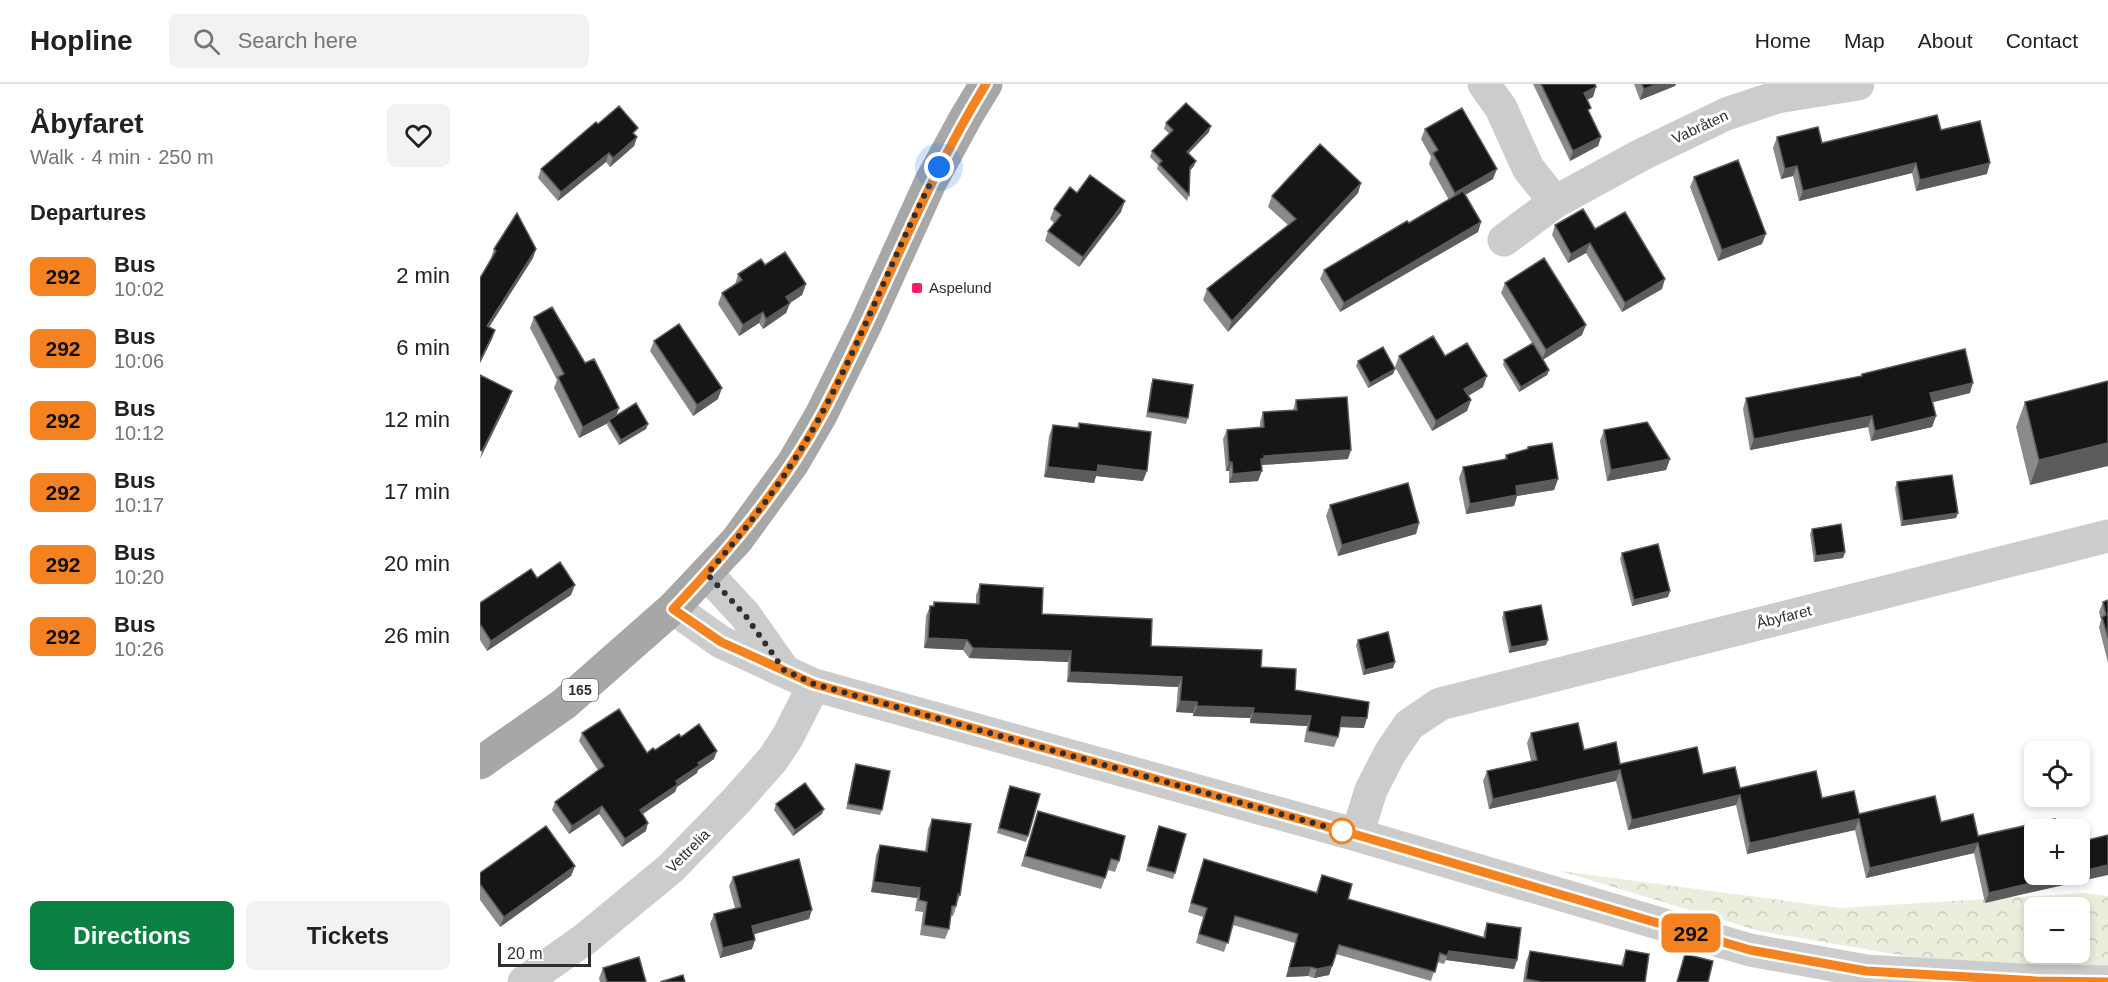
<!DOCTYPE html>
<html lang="en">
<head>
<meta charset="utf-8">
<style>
	:root { --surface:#fff; --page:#f2f2f2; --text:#202124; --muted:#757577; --line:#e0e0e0; --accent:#0b8043 }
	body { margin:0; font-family:Arial,sans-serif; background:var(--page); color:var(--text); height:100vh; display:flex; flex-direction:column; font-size:22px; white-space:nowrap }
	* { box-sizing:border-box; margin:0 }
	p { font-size:20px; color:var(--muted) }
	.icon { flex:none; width:33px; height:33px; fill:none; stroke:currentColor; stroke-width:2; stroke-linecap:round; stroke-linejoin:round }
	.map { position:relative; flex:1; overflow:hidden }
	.sheet { display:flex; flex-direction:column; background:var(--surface); width:480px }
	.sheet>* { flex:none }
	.badge { padding:0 12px; border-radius:9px; font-size:21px; line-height:39px }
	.fabs { position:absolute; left:1544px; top:657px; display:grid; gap:12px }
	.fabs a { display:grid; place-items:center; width:66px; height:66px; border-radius:9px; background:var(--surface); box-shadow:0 3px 9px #0003; font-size:30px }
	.scale { position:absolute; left:18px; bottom:15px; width:93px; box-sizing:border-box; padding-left:6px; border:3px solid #2f2f2f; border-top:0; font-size:16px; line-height:21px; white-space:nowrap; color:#2f2f2f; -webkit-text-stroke:4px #fff; paint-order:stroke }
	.you { position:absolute; width:30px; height:30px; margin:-15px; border:4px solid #fff; border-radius:50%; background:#1a73e8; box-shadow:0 0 0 9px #1a73e833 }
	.map>.badge { position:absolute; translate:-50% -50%; box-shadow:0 0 0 3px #fff }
	h2 { padding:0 30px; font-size:22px; line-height:54px }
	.round { display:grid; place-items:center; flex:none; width:63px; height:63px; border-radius:9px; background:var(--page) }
	.overview { display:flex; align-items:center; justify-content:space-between; height:102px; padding:0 30px }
	h1 { font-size:28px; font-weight:700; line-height:45px }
	.primary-button { display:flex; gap:12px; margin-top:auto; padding:12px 30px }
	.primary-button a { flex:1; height:69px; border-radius:9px; background:var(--accent); color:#fff; font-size:24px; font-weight:700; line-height:69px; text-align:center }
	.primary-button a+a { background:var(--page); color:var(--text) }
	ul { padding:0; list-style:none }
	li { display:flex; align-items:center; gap:18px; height:72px; padding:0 30px }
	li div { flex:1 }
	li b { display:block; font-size:22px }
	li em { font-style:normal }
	li .badge { min-width:66px; font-weight:700; text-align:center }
	header { display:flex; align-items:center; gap:36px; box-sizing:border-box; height:84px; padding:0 30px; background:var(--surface); border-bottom:2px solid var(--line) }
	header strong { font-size:28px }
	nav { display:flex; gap:33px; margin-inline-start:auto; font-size:21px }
	.search { width:420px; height:54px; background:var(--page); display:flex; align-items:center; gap:15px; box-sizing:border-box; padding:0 21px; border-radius:9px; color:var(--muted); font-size:22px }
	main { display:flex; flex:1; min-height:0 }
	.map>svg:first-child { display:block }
	.forest { fill:url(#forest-crowns); fill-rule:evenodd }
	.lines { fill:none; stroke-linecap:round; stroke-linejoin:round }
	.minor { stroke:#ccc; stroke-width:33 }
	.major { stroke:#a7a7a7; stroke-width:33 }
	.wall { fill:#8a8a8a }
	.shaded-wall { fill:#5c5c5c }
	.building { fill:#161616; stroke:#5c5c5c; stroke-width:1.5 }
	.line-casing { stroke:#fff; stroke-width:14 }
	.line { stroke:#f58220; stroke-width:9 }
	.walk { stroke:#2f2f2f; stroke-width:6; stroke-dasharray:0 10.8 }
	.poi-dot { fill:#f72161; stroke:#fff; stroke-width:2 }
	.stop-dot { fill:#fff; stroke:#f58220; stroke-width:3 }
	.labels { text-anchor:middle; stroke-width:6; stroke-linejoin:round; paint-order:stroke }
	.shield { fill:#fff; stroke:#6d6d6d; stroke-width:1.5 }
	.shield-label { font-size:14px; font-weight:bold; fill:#2f2f2f }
	.street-label { font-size:15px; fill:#2f2f2f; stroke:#fff }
	.poi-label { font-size:15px; fill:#2f2f2f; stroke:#fff; text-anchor:start }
</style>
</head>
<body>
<header>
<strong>Hopline</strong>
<div class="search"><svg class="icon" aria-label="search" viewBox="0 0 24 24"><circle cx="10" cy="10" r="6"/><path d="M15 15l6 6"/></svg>Search here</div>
<nav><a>Home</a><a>Map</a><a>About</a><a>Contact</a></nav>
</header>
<main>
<section class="sheet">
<div class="overview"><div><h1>Åbyfaret</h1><p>Walk · 4 min · 250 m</p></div><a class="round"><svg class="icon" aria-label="heart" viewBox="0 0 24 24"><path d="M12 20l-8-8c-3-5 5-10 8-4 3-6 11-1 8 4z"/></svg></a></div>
<h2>Departures</h2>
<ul>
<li><span class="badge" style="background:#f58220;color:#111">292</span><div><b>Bus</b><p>10:02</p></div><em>2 min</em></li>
<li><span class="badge" style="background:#f58220;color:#111">292</span><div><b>Bus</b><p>10:06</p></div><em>6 min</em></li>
<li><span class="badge" style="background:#f58220;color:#111">292</span><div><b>Bus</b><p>10:12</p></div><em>12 min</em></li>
<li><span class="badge" style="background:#f58220;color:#111">292</span><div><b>Bus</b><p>10:17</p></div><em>17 min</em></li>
<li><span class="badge" style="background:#f58220;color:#111">292</span><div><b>Bus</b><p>10:20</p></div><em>20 min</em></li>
<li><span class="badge" style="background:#f58220;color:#111">292</span><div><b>Bus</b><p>10:26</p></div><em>26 min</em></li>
</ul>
<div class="primary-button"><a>Directions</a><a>Tickets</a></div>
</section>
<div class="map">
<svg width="1628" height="898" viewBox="0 0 1628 898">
	<defs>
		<pattern id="forest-crowns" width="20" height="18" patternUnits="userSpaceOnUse" patternTransform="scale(1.5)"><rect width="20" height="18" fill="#eaeedc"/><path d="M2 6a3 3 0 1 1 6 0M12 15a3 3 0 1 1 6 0" fill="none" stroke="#c9ccbd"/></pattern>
	</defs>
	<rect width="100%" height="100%" fill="#fff"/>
	<path class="forest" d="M1080,787l280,37 245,-15 23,3v70l-150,-1 -199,-34zM1554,824h45v44h-45z"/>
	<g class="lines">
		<path class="minor" d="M1004,0l17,24 27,60 27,34 86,-47 85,-41 51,-17 81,-13
			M1024,156l51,-38
			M227,490l38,41 38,54
			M193,524l48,34 93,43 543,150 393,115 116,21 170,10 72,1
			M877,751l14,-45 19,-37 19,-28 31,-21 668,-168
			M44,898l61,-43 86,-71 66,-68 36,-41 14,-21 27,-53"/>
		<path class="major" d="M0,679l84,-59 109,-96 64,-68 56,-77 28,-48 45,-91 64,-141 36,-66 20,-33"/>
	</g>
	<path class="wall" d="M1053,0h62l-2,13 -6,2 2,15 12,23 -3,9 -28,15z
		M1154,0h42l-1,2 -35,14z
		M686,39l43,9 -20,21 5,13 -4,5 -1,24 -2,6 -30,-32 1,-4 -8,-8 2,-6 18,-17 -6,-5z
		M118,40l38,11 1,2 -3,9 -24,21 -4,-5 -48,39 -20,-23 3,-9z
		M945,45l68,50 -28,16 16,27 -3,10 -138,80 -20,-33 4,-9 85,-47 40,-23 -20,-36 2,-7 -10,-18z
		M1461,46l46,44 -71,17 -4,-18 -113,28 -6,-25 -12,3 -8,-31 4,-11 45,6z
		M1214,93l68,67 -44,17 -28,-74z
		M881,99l-3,10 -130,139 -25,-32 4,-11 81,-64 -20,-18 4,-11z
		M597,109l44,19 -42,55 -34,-26 3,-10 6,-8 -4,-4 4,-10z
		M1075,141l40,4 67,60 -40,23 -36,-59 -18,10 -16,-28z
		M14,165h42l-3,9 -44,69 6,3 -3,9 -12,24v-85l12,-19 -1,-1z
		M258,190l68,10 -4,11 -12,8 -4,10 -23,16 -4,-6 -20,13 -21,-32 4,-11 13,-8z
		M1025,199l77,52 -39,25 6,10 -2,5 -28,17 -16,-27 1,-5 28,-17 -31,-50z
		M54,233l51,46 34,45 -3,7 32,9 -2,5 -27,16 -12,-20 1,-2 -29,15 -25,-50 3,-8 -27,-52z
		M174,257l64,58 -25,17 -43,-65z
		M919,272h46l38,31 -15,9 3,4 -4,11 -35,20 -37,-64z
		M878,277l37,8 -2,5 -25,14 -12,-22z
		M1382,290l108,19 -38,9 4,14 -4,11 -61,14 -3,-14 -118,23 -7,-41 3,-11 115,-22z
		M673,295l35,39 -2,6 -40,-7 5,-33z
		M1628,297l-78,104 -14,-58 9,-25z
		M816,316l52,59 -86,6 -4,16 -29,2v-12h-3l-3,-32 4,-9 33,-2v-6l3,-10 30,-2z
		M599,339l64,58 -47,-5 -2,7 -50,-6 5,-41 4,-11 24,3z
		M1124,346l66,29 -4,11 -59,11 -7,-40z
		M1048,363l30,32 -4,11 -37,6 -3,10 -48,8 -7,-36 4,-11 41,-7 2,-5 21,-5z
		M1417,398l59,36 -55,8 -6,-38z
		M850,421l89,18 -3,11 -78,22 -12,-40z
		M1332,445l33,23 -2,6 -29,4 -4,-28z
		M1142,469l48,38 -2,6 -36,9 -12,-47z
		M57,494l34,17 -84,56 -7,-11v-37z
		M500,500l62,30 109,32 110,21 34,23 69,38 -24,-1 -2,10 -4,10 -30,-5 3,-16 -57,-3v-5l-57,-2v-3l-17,-1 2,-25 -111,-5 1,-20 -99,-4 -6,-8 -39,-2 2,-32 4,-10h3l1,-4 42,2v-9z
		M1628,516v63l-9,-36 2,-7 -2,-8 4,-10z
		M1024,528l42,33 -37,8 -7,-35z
		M878,556l37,22 -2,6 -30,7 -7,-30z
		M102,649l65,20 8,-3 26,-13 33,22 -16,11 -1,3 -20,14 -2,5 -33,22 4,17 -24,16 -23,-33 -30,20 -17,-24 3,-8 43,-32 -19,-29z
		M1051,649l53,17 36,14 83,10 37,14 82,10 37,16 82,8 37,14 77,-17 -70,84 -11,-50 -108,25 -11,-48 -108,24 -11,-49 -108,25 -12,-49 -127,28 -6,-28 4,-10 44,-10 -4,-18z
		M376,680l26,46 -2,5 -34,-6 8,-40z
		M528,708l20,44 -2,6 -29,-9z
		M296,720l46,10 -29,22 -19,-26z
		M558,727l81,50 -4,11 -7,-2 -7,19 -80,-23z
		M452,735l28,76 -7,21h-2l-2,13 -4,10 -25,-4 3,-23 -8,-1 2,-13 -46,-6 5,-37 4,-10 45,6 3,-22z
		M677,748l18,41 -2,6 -27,-8z
		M724,775l112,33 6,-17 26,24 135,39 1,-6 3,-9 30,37 -3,9 -68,-9 -2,4 -7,-2 -6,19 -95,-27 -7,21 -15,3 -6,-2 -22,1 9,-34 -62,-18 -9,27 -28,-9 7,-26 -15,-5z
		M95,782l-4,10 -71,51 -20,-27v-27z
		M253,793l76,42 -55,15 1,6 -3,9 -32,9 -10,-34 4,-10 21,-6 -6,-22z
		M1146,866l19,32h-122l3,-20 4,-11 91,14z
		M123,884l43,14h-46l-1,-4z"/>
	<path class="shaded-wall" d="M1178,0h18l-1,2 -35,14 4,-11z
		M1116,3l-3,10 -12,6 3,-10z
		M731,42l-2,6 -24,25 2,-5z
		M157,53l-3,9 -24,21 3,-9z
		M1121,53l-3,9 -28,15 3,-10z
		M129,69l-3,9 -48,39 3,-9z
		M716,77l-2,5 -6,6 2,-5z
		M1436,79l-4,10 -113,28 4,-10z
		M1510,79l-3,11 -71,17 4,-11z
		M1317,82l-4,10 -12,3 4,-10z
		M1017,85l-4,10 -42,24 4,-10z
		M881,99l-3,10 -130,139 4,-11z
		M645,117l-4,11 -42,55 4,-10z
		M1001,138l-3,10 -138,80 4,-9z
		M1286,150l-4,10 -44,17 4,-11z
		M1110,159l-4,10 -18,10 3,-9z
		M56,165l-3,9 -49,77 3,-9z
		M1185,195l-3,10 -40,23 3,-9z
		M326,200l-4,11 -20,13 4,-11z
		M310,219l-4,10 -23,16 3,-10z
		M283,228l-4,11 -20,13 4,-11z
		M1106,241l-4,10 -40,25 4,-10z
		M15,246l-3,9 -12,24v-2z
		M915,285l-2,5 -25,14 2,-5z
		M1069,286l-2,5 -28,17 2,-5z
		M1007,292l-4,11 -22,13 3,-11z
		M1493,299l-3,10 -44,11 4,-11z
		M242,304l-4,11 -25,17 4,-11z
		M32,307l-4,11 -28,57 2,-8z
		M991,316l-4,11 -35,20 4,-10z
		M139,324l-4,11 -6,1 -1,3 -29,15 4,-11z
		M1392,332l-4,11 -118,23 4,-11z
		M1456,332l-4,11 -61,14 4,-10z
		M168,340l-2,5 -27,16 2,-5z
		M1628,359v23l-78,19 9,-25z
		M871,366l-3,9 -86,6 -1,-6 3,-3z
		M1190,375l-4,11 -59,11 4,-11z
		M749,378h3l-3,9h-3z
		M618,381l49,6 -4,10 -47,-5 -2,7 -50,-6 4,-10z
		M782,387l-4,10 -29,2 4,-9z
		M1078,395l-4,11 -37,6 -3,10 -48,8 4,-10 46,-18z
		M1478,429l-2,5 -55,8 2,-5z
		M939,439l-3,11 -78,22 4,-11z
		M1365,468l-2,6 -29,4 2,-6z
		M95,501l-4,10 -84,56 4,-10z
		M1190,507l-2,6 -36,9 2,-6z
		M448,554l39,2 -4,10 -39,-2z
		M1068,556l-2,5 -37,8 2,-6z
		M493,564l98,3 -3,11 -99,-4z
		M915,578l-2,6 -30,7 2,-5z
		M590,588l112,5 -4,10 -111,-5z
		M700,617l17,1 -4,11 -17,-1z
		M717,622l57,2 -4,10 -57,-2z
		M773,629l58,3 -4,10 -57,-3z
		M862,633l25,1 -3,10 -26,-1z
		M237,667l-3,8 -16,11 -1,3 -20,14 -2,5 -38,26 3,-8 58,-47z
		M1140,686l-4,11 -127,28 4,-10z
		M1260,711l-4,10 -108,25 4,-10z
		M122,722l-3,8 -30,20 3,-8z
		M344,725l-2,5 -29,22 2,-6z
		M1379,735l-4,11 -108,24 3,-11z
		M168,739l-2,8 -24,16 3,-8z
		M1498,759l-4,10 -108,25 4,-10z
		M1628,781v10l-123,28 4,-10 79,-19h11v-2z
		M95,782l-4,10 -71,51 4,-10z
		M394,798l46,6 -3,10 -46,-6z
		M332,826l-3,9 -61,17 4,-10z
		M275,856l-3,9 -32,9 3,-10z
		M969,867l68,9 -3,9 -68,-9z
		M852,882l-3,9 -15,3 3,-9z
		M831,883l-3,9 -22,1 3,-9z"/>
	<path class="building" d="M1061,0h54l1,3 -12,6 7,15 -3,2 13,27 -28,14z
		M1162,0h16l-14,5z
		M706,19l25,23 -24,26 9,9 -6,6 -1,28 -30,-31 3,-3 -10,-10 21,-21 -7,-7z
		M139,22l19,22 -5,5 4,4 -24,21 -4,-5 -48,39 -20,-23 55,-47 2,2z
		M982,24l35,61 -42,24 -22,-40 5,-3 -13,-21z
		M1457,31l4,15 39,-9 10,42 -70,17 -4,-17 -113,28 -6,-25 -12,3 -8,-32 41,-10 4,16z
		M840,60l41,39 -129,138 -25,-32 89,-70 -24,-23z
		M1258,76l28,74 -44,16 -28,-73z
		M610,91l35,26 -42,56 -35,-26 13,-16 -7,-6 16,-22 7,6z
		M983,107l18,31 -137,81 -20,-33 83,-49 2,2z
		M1103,125l12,20 30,-17 40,67 -40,24 -35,-60 -19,11 -16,-29z
		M37,129l19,36 -49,77 8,4 -15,31v-83l16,-27 -2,-2z
		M305,168l21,32 -20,13 4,6 -24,16 -3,-7 -20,13 -21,-32 20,-13 -4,-6 23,-15 4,6z
		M1064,174l42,67 -40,25 -41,-67z
		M72,223l33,56 9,-4 25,49 -36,19 -25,-50 6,-3 -30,-57z
		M199,240l43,64 -25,17 -43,-64z
		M953,252l12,20 22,-13 20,33 -23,13 7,11 -35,21 -37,-65z
		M1053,259l16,27 -28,17 -17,-27z
		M903,263l12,22 -25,14 -12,-22z
		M1485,265l8,34 -43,10 6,23 -61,15 -3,-15 -118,23 -8,-41 116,-22v-2z
		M0,291l32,16 -30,60 -2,-1z
		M673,295l40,6 -5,33 -40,-6z
		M1628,297v62l-69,17 -14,-58z
		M867,313l4,53 -87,6v3h-3l1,12 -29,3 -1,-12h-3l-2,-32 37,-3 -1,-15 34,-2 -1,-10z
		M156,319l12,21 -27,16 -12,-20z
		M1167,338l23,37 -59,11 -7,-40z
		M599,339l72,9 -4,39 -49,-6 -1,7 -49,-5 5,-42 26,3z
		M1072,359l6,36 -42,7 1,9 -47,9 -7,-37 44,-8 -1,-4 22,-6v-2z
		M1472,391l6,38 -55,8 -6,-39z
		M928,399l11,40 -77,22 -12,-40z
		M1361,440l4,28 -29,4 -4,-27z
		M1178,460l12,47 -36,9 -12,-47z
		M80,478l15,23 -84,56 -11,-17v-21l51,-34 6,9z
		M500,500l63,4 -1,26 110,5 -1,27 111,4 -1,17 35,2 -1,21 74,12 -2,16 -25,-1 -4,20 -30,-6 3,-15 -58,-3 1,-5 -57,-2v-4l-17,-1 2,-24 -112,-5 1,-21 -98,-3 -6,-8 -39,-2 2,-32h4v-4l45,2z
		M1628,516v38l-6,-21 4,-2 -3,-13z
		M1061,521l7,35 -37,7 -7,-35z
		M908,548l7,30 -30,8 -7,-30z
		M139,625l28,44 6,-5 2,2 24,-16 2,3 18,-13 18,27 -19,12 2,2 -24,16 2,3 -38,26 8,13 -23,16 -23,-33 -30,20 -17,-24 49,-36 -22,-33z
		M1098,639l6,27 32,-8 4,22 77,-17 6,27 32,-7 5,21 76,-17 6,27 32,-7 5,23 76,-18 6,26 32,-8 5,22 77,-17 2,11h-23v44h34l-79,19 -11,-50 -108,25 -11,-49 -109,24 -10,-48 -108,25 -12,-50 -127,29 -6,-28 50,-11 -6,-27z
		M376,680l34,7 -8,39 -34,-6z
		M325,699l19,26 -29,21 -19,-26z
		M530,702l30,8 -12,42 -29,-8z
		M558,727l87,25 -6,25 -8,-2 -6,19 -80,-22z
		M452,735l39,5 -11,71 -2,-1 -2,12h-4l-3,23 -25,-4 3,-23 -8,-2 1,-12 -46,-6 6,-37 47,7z
		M66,742l29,40 -71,51 -24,-33v-11z
		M679,742l27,8 -11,39 -27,-7z
		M1628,751v30l-29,7v-30z
		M319,775l13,51 -60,16 3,14 -32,8 -9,-34 27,-7 -8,-30z
		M724,775l113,34 5,-18 30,9 -4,15 137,39 2,-15 34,5 -4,32 -68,-9 -2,5 -7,-3 -5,19 -96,-27 -7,21 -15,3 -6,-2 -22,1 9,-34 -63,-18 -7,27 -29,-9 8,-26 -16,-5z
		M1146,866l23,4 -4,28h-103l-16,-3 4,-28 93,15z
		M1205,870l28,7 -5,21h-31z
		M159,873l7,25h-39l-4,-14z
		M203,891l2,7h-25z"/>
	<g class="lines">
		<g class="line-casing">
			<path id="line" d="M506,0c-65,105 -106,221 -164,330 -39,72 -92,135 -149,195l48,33 93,42 543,151 393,115 116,21 170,10 72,1"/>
		</g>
		<use href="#line" class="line"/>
		<path class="walk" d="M459,83c-43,80 -74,167 -118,248 -31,57 -71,110 -114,159l38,41 39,55 30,14 528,147"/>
	</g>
	<rect class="poi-dot" x="431" y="198" width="12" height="12" rx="3"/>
	<circle class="stop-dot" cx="862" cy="747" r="12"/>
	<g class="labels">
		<rect class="shield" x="82" y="595" width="36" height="22" rx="4.5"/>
		<g class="shield-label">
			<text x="100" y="611">165</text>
		</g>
		<g class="street-label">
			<text transform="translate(1220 43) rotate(-25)" y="5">Vabråten</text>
			<text transform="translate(1304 533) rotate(-14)" y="5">Åbyfaret</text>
			<text transform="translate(208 767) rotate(-45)" y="5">Vettrelia</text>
		</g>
		<g class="poi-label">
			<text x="449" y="209">Aspelund</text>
		</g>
	</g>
</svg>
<div class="fabs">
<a><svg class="icon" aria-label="locate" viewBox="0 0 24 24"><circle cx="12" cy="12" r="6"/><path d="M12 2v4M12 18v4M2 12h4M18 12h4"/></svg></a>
<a>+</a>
<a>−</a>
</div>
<div class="scale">20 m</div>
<div class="you" style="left:459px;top:83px"></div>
<b class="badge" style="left:1211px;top:849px;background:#f58220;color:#111">292</b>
</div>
</main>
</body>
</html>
